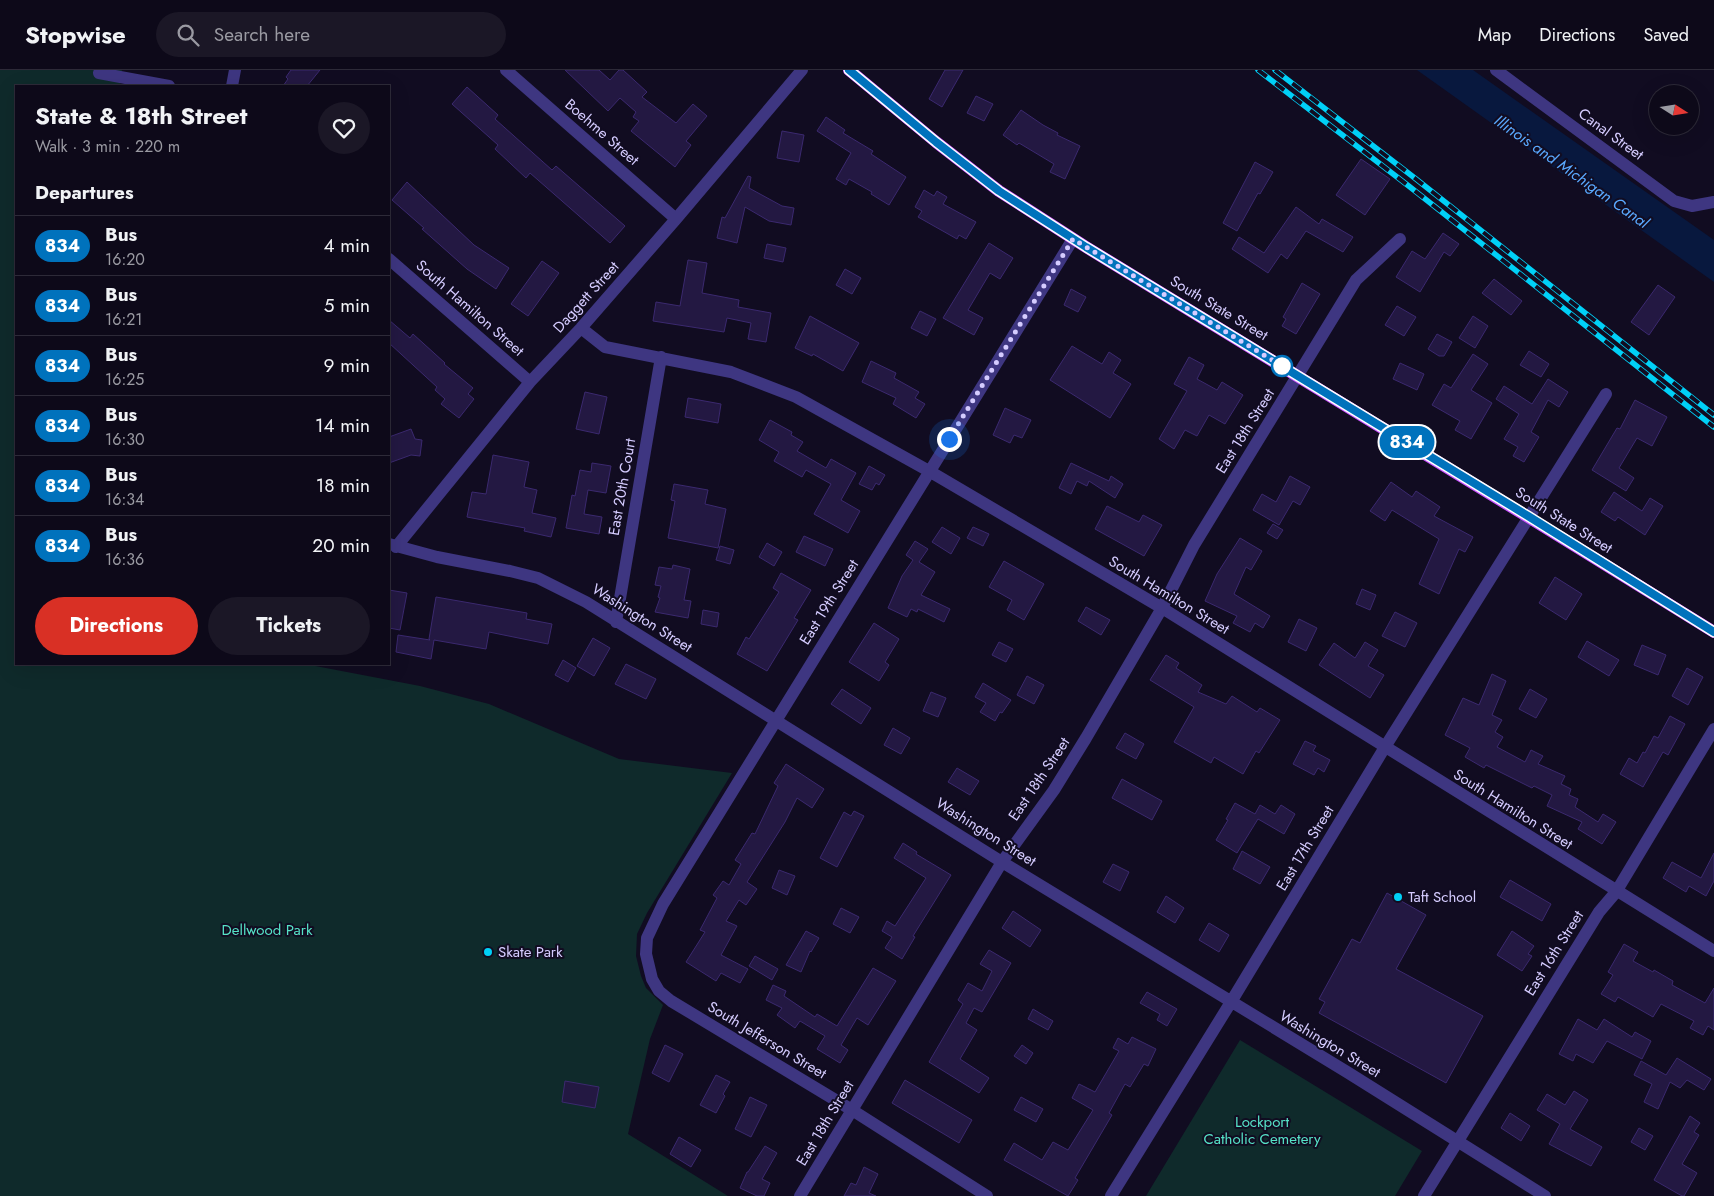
<!DOCTYPE html>
<html lang="en">
<head>
<meta charset="utf-8">
<style>
	:root { --surface:#0d0919; --page:#1b1726; --text:#f1f3f6; --muted:#9a9aa2; --line:#2d2a38; --accent:#d93025 }
	body { margin:0; font-family:Jost,sans-serif; background:var(--page); color:var(--text); height:100vh; display:flex; flex-direction:column; font-size:19px; white-space:nowrap }
	* { box-sizing:border-box; margin:0 }
	p { font-size:16px; color:var(--muted) }
	.icon { flex:none; width:28px; height:28px; fill:none; stroke:currentColor; stroke-width:2; stroke-linecap:round; stroke-linejoin:round }
	.map { position:relative; flex:1; overflow:hidden }
	.details { position:absolute; left:15px; top:15px; width:375px; height:580px; display:flex; flex-direction:column; background:var(--surface); border-radius:0px; box-shadow:0 5px 20px #0002,0 0 0 1px var(--line) }
	.details>* { flex:none }
	.badge { padding:0 10px; border-radius:16px; font-size:18px; line-height:32px }
	.needle { width:32px; rotate:102deg }
	.tools { position:absolute; left:1649px; top:15px; display:grid; gap:10px }
	.tools a { display:grid; place-items:center; width:50px; height:50px; border-radius:50%; background:var(--surface); box-shadow:0 5px 20px #0002,0 0 0 1px var(--line); font-size:25px }
	.you { position:absolute; width:25px; height:25px; margin:-12px; border:4px solid #fff; border-radius:50%; background:#1a73e8; box-shadow:0 0 0 8px #1a73e833 }
	.map>.badge { position:absolute; translate:-50% -50%; box-shadow:0 0 0 2px #fff }
	h2 { padding:0 20px; font-size:19px; line-height:45px }
	.round { display:grid; place-items:center; flex:none; width:52px; height:52px; border-radius:26px; background:var(--page) }
	.summary { display:flex; align-items:center; justify-content:space-between; height:85px; padding:0 20px }
	h1 { font-size:24px; font-weight:700; line-height:38px }
	.button { display:flex; gap:10px; margin-top:auto; padding:10px 20px }
	.button a { flex:1; height:58px; border-radius:30px; background:var(--accent); color:#fff; font-size:20px; font-weight:700; line-height:58px; text-align:center }
	.button a+a { background:var(--page); color:var(--text) }
	ul { padding:0; list-style:none }
	li { display:flex; align-items:center; gap:15px; height:60px; padding:0 20px; border-top:1px solid var(--line) }
	li div { flex:1 }
	li b { display:block; font-size:19px }
	li em { font-style:normal }
	li .badge { min-width:55px; font-weight:700; text-align:center }
	header { display:flex; align-items:center; gap:30px; box-sizing:border-box; height:70px; padding:0 25px; background:var(--surface); border-bottom:1px solid var(--line) }
	header strong { font-size:24px }
	nav { display:flex; gap:28px; margin-inline-start:auto; font-size:18px }
	.search { width:350px; height:45px; background:var(--page); display:flex; align-items:center; gap:12px; box-sizing:border-box; padding:0 18px; border-radius:28px; color:var(--muted); font-size:19px }
	.map>svg:first-child { display:block }
	.green { fill:#0f2a2b }
	.water { fill:#08183e }
	.building { fill:#231842; stroke:#3b296f }
	.lines { fill:none; stroke-linecap:round; stroke-linejoin:round }
	.street { stroke:#3e3681; stroke-width:12 }
	.primary { stroke:#c953ff; stroke-width:12 }
	.rail-casing { stroke:#00d0f7; stroke-width:5.5 }
	.rail { stroke:#110c21; stroke-width:4; stroke-dasharray:11; stroke-linecap:butt }
	.line-casing { stroke:#fff; stroke-width:11 }
	.line { stroke:#0072bc; stroke-width:8 }
	.walk { stroke:#d5ccff; stroke-width:5; stroke-dasharray:0 9 }
	.stop-dot { fill:#fff; stroke:#0072bc; stroke-width:2.5 }
	.poi-dot { fill:#00d0f7; stroke:#110c21; stroke-width:2 }
	.labels { text-anchor:middle; stroke-width:4; stroke-linejoin:round; paint-order:stroke }
	.street-label { font-size:15px; fill:#d5ccff; stroke:#110c21 }
	.poi-label { font-size:15px; fill:#d5ccff; stroke:#110c21; text-anchor:start }
	.park-label { font-size:15px; fill:#56e2c7; stroke:#110c21 }
	.water-label { font-size:16px; font-style:italic; fill:#5aa9ff; stroke:#110c21 }
</style>
</head>
<body>
<header>
<strong>Stopwise</strong>
<div class="search"><svg class="icon" aria-label="search" viewBox="0 0 24 24"><circle cx="10" cy="10" r="6"/><path d="M15 15l6 6"/></svg>Search here</div>
<nav><a>Map</a><a>Directions</a><a>Saved</a></nav>
</header>
<div class="map">
<svg width="1714" height="1126" viewBox="0 0 1714 1126">
	<rect width="100%" height="100%" fill="#110c21"/>
	<path class="green" d="M0,0h122l-2,16h-104v578h289l115,22 69,18 130,55 113,14 -85,140 -10,21 -1,22 5,20 5,12 17,17 -13,34 -22,95 100,62h-728z
		M1240,970l182,111 -27,45h-249z"/>
	<path class="water" d="M1417,0h56l241,170v42z"/>
	<path class="building" d="M291,0h29l-13,16h-24l5,-7 -2,-2z
		M565,0h34l11,10 9,-10h4l24,22 -5,5 34,26 17,-19 14,12 -21,25 5,4 -16,22 -44,-36 8,-10 -6,-4 3,-5 -16,-14 -12,13z
		M945,0h18l-21,37 -13,-8z
		M467,17l31,28 -3,4 57,51 4,-4 69,60 -15,17 -80,-70 -4,5 -31,-29 3,-4 -46,-41z
		M976,26l17,8 -9,17 -17,-8z
		M1021,40l22,15 15,8 -1,2 23,11 -15,33 -15,-7 4,-8 -35,-21 -2,2 -14,-10z
		M826,47l19,13 -2,3 30,18 -2,3 35,23 -17,28 -18,-11 1,-2 -23,-13 -3,6 -10,-6 15,-26 -34,-22z
		M782,61l22,4 -5,27 -22,-4z
		M1361,89l29,20 -25,36 -29,-20z
		M1255,92l18,10 -13,22 -2,-1 -21,38 -14,-8z
		M748,106l3,1 -2,11 33,18 12,2 -3,17 -22,-4 -24,-14 -8,36 -20,-5 5,-21 3,1z
		M407,112l67,63 35,23 -13,21 -29,-20 -45,-40 2,-1 -32,-28z
		M924,120l10,6 3,-5 10,6 -4,7 33,18 -10,17 -7,-4 -2,4 -39,-22 4,-6 -7,-4z
		M1296,137l23,17 3,-5 31,18 -10,15 -37,-21 -19,28 -6,-5 -13,19 -36,-24 7,-12 25,16z
		M1443,163l16,11 -9,12 -6,-4 -24,40 -24,-15 16,-26 13,8z
		M989,173l24,15 -13,21 -10,-6 -22,37 15,8 -9,17 -31,-17z
		M767,174l19,4 -3,14 -19,-4z
		M688,190l19,3 -5,30 37,7 -1,7 33,6 -5,29 -18,-3 3,-16 -24,-5 -3,14 -71,-11 3,-19 24,4z
		M542,191l17,12 -31,43 -17,-12z
		M845,199l16,9 -9,16 -16,-9z
		M1494,209l28,22 -11,14 -29,-22z
		M1302,213l18,11 -24,40 -14,-8 4,-7 -3,-2z
		M1658,215l17,12 -26,38 -18,-13z
		M1071,219l15,8 -8,15 -14,-7z
		M1397,236l19,11 -12,19 -19,-11z
		M920,241l16,8 -9,17 -16,-8z
		M810,246l49,27 -16,28 -30,-17 -1,2 -17,-8z
		M1473,246l15,10 -13,22 -16,-10z
		M389,250l21,18 3,-4 32,29 -1,1 29,24 -5,6 6,5 -15,19 -18,-14 4,-5 -10,-9 2,-3 -48,-44z
		M1437,264l15,8 -8,14h-5l-11,-7z
		M1072,276l30,18 7,-12 12,8 -8,13 18,11 -21,34 -60,-38z
		M1529,281l20,13 -8,13 -21,-12z
		M1473,284l15,10 -17,26 21,13 -21,36 -16,-9 5,-9 -28,-16 12,-21 7,4z
		M1189,287l15,8 -7,14 20,11 5,-8 21,13 -18,29 -16,-9 -12,21 -12,-6 -11,19 -15,-10 28,-48 -13,-7z
		M871,291l25,12 -2,5 25,14 -4,6 10,6 -9,14 -23,-14 3,-6 -34,-16z
		M1400,293l24,11 -7,16 -24,-11z
		M1548,309l20,13 -9,15 -11,-7 -17,32 8,5 -15,25 -11,-6 5,-9 -14,-8 15,-25 -23,-15 8,-13 28,18z
		M585,322l22,5 -8,37 -23,-5z
		M688,328l33,6 -3,19 -33,-6z
		M1635,330l32,17 -15,29 -15,-8 -18,30 15,10 -8,13 -34,-21 25,-42 3,1z
		M1005,338l26,12 -9,18 -8,-3 -4,8 -17,-8z
		M770,350l22,12 -1,3 12,7 -6,9 29,17 5,-9 25,14 -15,27 19,11 -12,22 -34,-19 17,-30 -25,-14 -4,7 -28,-16 5,-9 -20,-12z
		M411,359l4,10 7,1 -2,16 -9,-1 -22,8v-26z
		M493,385l36,7 -5,25 13,3 -5,23 24,5 -5,19 -27,-6 1,-3 -58,-11 5,-25 14,2z
		M592,393l19,3 -5,27 -18,-3 -4,24 18,3 -3,17 -33,-6 6,-33 3,1 5,-26 11,2z
		M1071,393l38,18 2,-5 12,8 -8,14 -26,-17 -2,5 -10,-5 -6,13 -12,-6z
		M869,396l16,9 -6,10 -3,-2 -4,7 -13,-6z
		M1290,406l20,11 -10,18 -7,-4 -14,24 -26,-15 9,-16 14,8z
		M1391,412l21,15 4,-6 24,16 -6,9 39,21 -8,15 -6,-3 -20,45 -20,-10 20,-45 -47,-29 -7,11 -15,-10z
		M674,414l34,6 -3,14 21,5 -8,39 -50,-10 7,-37 -4,-1z
		M1614,422l28,19 8,-13 13,8 -18,29 -27,-18 -3,4 -14,-9z
		M1107,436l32,16 4,-7 19,10 -18,31 -49,-27z
		M1273,454l10,6 -6,9 -10,-6z
		M942,457l18,11 -9,16 -19,-12z
		M973,457l16,7 -6,12 -16,-8z
		M804,466l29,13 -8,17 -29,-14z
		M1240,468l22,13 -11,19 -5,-3 -12,27 36,22 -7,12 -8,-5 -5,9 -17,-9 4,-7 -32,-15 12,-27z
		M915,471l13,8 -9,13 16,10 -14,23 29,14 -6,13 -26,-13 -1,3 -6,-3 -4,8 -19,-9 14,-32 11,-16 -7,-5z
		M767,473l15,9 -8,14 -15,-9z
		M720,476l14,4 -4,14 -14,-4z
		M1004,491l40,23 -20,36 -17,-10 5,-10 -23,-13z
		M673,495l17,4 -6,31 7,1 -3,17 -33,-6 5,-14 -2,-1 3,-11 -6,-1 4,-18 13,2z
		M781,503l30,17 -17,28 4,2 -31,51 -30,-17 9,-17 3,2 30,-47 -6,-4z
		M1555,507l27,17 -16,26 -27,-17z
		M1362,519l14,6 -6,15 -14,-6z
		M389,520l18,3 -7,37 -11,-2z
		M436,527l91,16 -1,6 26,5 -4,20 -59,-12 -3,17 -52,-9 -3,19 -35,-7 2,-17 32,5 -1,-1z
		M1086,537l24,13 -9,15 -23,-14z
		M703,540l16,3 -2,14 -16,-3z
		M1395,542l22,11 -12,24 -23,-11z
		M1299,549l18,9 -11,23 -18,-9z
		M874,553l25,16 -14,23 4,3 -10,16 -30,-19z
		M593,568l17,10 -16,28 -17,-10z
		M1587,571l32,19 -10,16 -31,-19z
		M999,572l14,7 -7,13 -14,-7z
		M1365,572l13,8 -10,16 16,9 -14,23 -51,-33 15,-22 21,15z
		M1642,575l24,10 -8,20 -24,-10z
		M1166,585l13,8 -3,5 26,17 -4,7 28,12 6,-8 25,16 3,-4 20,12 -21,33 -3,-2 -13,23 -29,-17 -3,6 -37,-21 20,-35 -44,-27z
		M563,590l13,8 -8,14 -13,-7z
		M626,594l30,15 -10,20 -31,-15z
		M1687,598l16,9 -15,28 -16,-9z
		M1492,604l14,7 -14,34 10,5 -7,12 8,5 -6,10 28,15 6,-12 12,6 -5,8 27,12 -4,8 10,5 -2,6 9,4 -3,8 23,15 5,-8 13,8 -14,22 -24,-15 4,-7 -35,-16 5,-11 -18,-9 -2,2 -46,-23 -2,3 -19,-11 5,-9 -25,-13 18,-37 16,7z
		M1027,606l17,9 -10,19 -17,-9z
		M983,613l28,17 -9,13 -2,-1 -5,9 -15,-9 6,-9 -11,-6z
		M842,619l29,19 -10,16 -30,-20z
		M1530,619l17,10 -11,19 -17,-9z
		M931,622l15,6 -8,19 -15,-6z
		M1670,646l15,8 -17,31 -5,-3 -20,35 -23,-13 9,-16 8,5 6,-11 2,1 9,-17 4,2z
		M893,658l17,10 -9,16 -17,-9z
		M1125,663l19,11 -8,15 -20,-11z
		M1305,671l11,5 -3,5 17,9 -6,12 -6,-4 -4,7 -21,-11z
		M786,694l38,25 -12,19 -15,-10 -12,24 -38,60 10,7 -11,16 -7,-5 -13,21 11,5 -16,29 27,14 -8,14 -19,-10 -5,8 -30,-19 19,-30 -5,-2 17,-32 -4,-3 10,-14 6,4 12,-21 -6,-4 17,-27 3,1 23,-48 -4,-3z
		M957,698l22,13 -9,14 -22,-13z
		M1122,709l40,22 -10,19 -40,-22z
		M1235,733l20,11 5,-9 15,9 6,-9 14,9 -11,20 -26,-15 -21,34 -21,-13 12,-20 -2,-1z
		M854,741l10,5 -27,51 -17,-9 24,-46 7,4z
		M903,773l14,9 -1,2 35,21 -38,61 2,1 -13,22 -17,-11 7,-11 -10,-6 5,-10 8,5 31,-48 -32,-20z
		M1242,781l28,16 -10,17 -27,-15z
		M1714,783v28l-8,15 -17,-10 -3,6 -23,-14 9,-16 29,16z
		M1113,794l16,8 -9,19 -17,-9z
		M779,800l16,6 -8,19 -15,-7z
		M1510,810l41,24 -9,17 -42,-24z
		M1387,823l39,22 -30,54 87,47 -37,67 -127,-70 6,-11 -6,-3 33,-60 8,4z
		M1166,826l18,12 -9,15 -18,-11z
		M841,838l18,9 -9,16 -17,-9z
		M1013,841l28,19 -11,17 -28,-19z
		M1209,853l20,12 -10,17 -20,-12z
		M806,861l13,7 -8,14 -1,-1 -9,21 -15,-7z
		M1512,861l22,15 -6,8 4,2 -10,15 -25,-16z
		M1624,874l14,8 -5,9 20,11 1,-2 19,11 -1,4 33,18 9,-15v42l-6,-4 -5,9 -13,-7 4,-7 -33,-17 -8,13 -35,-20 -3,5 -14,-8 12,-19 -5,-3z
		M989,880l22,13 -29,49 -8,-4 -8,15 11,7 -17,29 29,19 -10,15 -50,-31 34,-58 -5,-4 10,-17 14,8 10,-20 -12,-7z
		M755,886l23,13 -6,11 -23,-14z
		M873,898l23,13 -28,44 -11,-7 -16,27 7,5 -8,13 -23,-14 8,-13 -25,-15 -5,7 -18,-13 5,-7 -16,-8 7,-15 13,6 -2,5 31,21 2,-3 20,12z
		M1147,922l30,17 -10,17 -10,-6 3,-6 -20,-11z
		M1033,939l20,12 -5,9 -20,-11z
		M1578,949l19,11 7,-11 28,18 3,-5 16,9 -9,18 -35,-18 -14,22 -17,-9 -3,7 -14,-7z
		M1132,967l24,12 -8,17 -4,-2 -14,23 -5,-3 -16,29 3,2 -37,63 3,2 -10,16 -64,-36 10,-17 28,17 11,-18 15,8 25,-40 -21,-12 7,-14 16,8 24,-41 -6,-3 5,-10 10,6z
		M665,975l18,9 -14,28 -17,-9z
		M1022,975l11,8 -7,11 -12,-8z
		M1677,988l34,21 -7,11 -17,-10 -7,8 -10,-6 -12,27 -14,-7 8,-18 -18,-9 7,-14 25,14z
		M716,1005l14,7 -7,12 2,2 -9,17 -16,-8z
		M905,1010l67,40 -13,23 -67,-40z
		M565,1011l34,6 -4,21 -33,-6z
		M1574,1021l14,9 -18,29 32,18 -11,19 -42,-22 11,-20 -23,-14 10,-16 18,11z
		M750,1027l17,8 -16,32 -16,-8z
		M1021,1027l22,12 -7,13 -22,-12z
		M1510,1043l20,13 -9,15 -20,-13z
		M1690,1046l10,7 -6,9 5,3 -17,29 15,9 -13,23h-2l-28,-16z
		M1639,1058l14,8 -8,14 -14,-8z
		M679,1067l22,13 -10,17 -21,-13z
		M765,1076l12,7 -15,26 8,4 -6,13h-7l-17,-8 7,-16h1z
		M864,1097l14,7 -9,19 7,3h-32l7,-13 5,2z"/>
	<g class="lines">
		<path class="street" d="M506,0l170,149
			M1496,0l178,131 18,5 22,-4
			M99,3l70,13
			M232,16l3,-16
			M389,189l141,123
			M581,258l24,19 126,25 65,25 133,74 233,137 552,343
			M389,474l48,13 73,14 28,7 48,24 416,260 345,210 198,124
			M396,477l134,-165 51,-54 95,-109 126,-149
			M616,552l45,-265
			M800,1126l202,-334 52,-72 32,-52 76,-130 32,-63 162,-265 44,-41
			M987,1126l-135,-86 -181,-109 -12,-10 -7,-12 -6,-25 1,-16 16,-34 410,-665
			M1111,1126l120,-194 154,-255 221,-353
			M1424,1126l175,-284 17,-20 98,-163"/>
		<path class="primary" d="M849,0l87,72 63,49 87,56 442,270 186,115"/>
		<g class="rail-casing">
			<path id="rail" d="M1258,0l152,117 304,240
				M1275,0l141,109 298,236"/>
		</g>
		<use href="#rail" class="rail"/>
	</g>
	<g class="lines">
		<g class="line-casing">
			<path id="line" d="M849,0l87,72 63,49 87,56 442,269 186,116"/>
		</g>
		<use href="#line" class="line"/>
		<path class="walk" d="M949,369l124,-200 209,127"/>
	</g>
	<circle class="stop-dot" cx="1282" cy="296" r="10"/>
	<g class="poi-dot">
		<circle cx="1398" cy="827" r="5"/>
		<circle cx="488" cy="882" r="5"/>
	</g>
	<g class="labels">
		<g class="street-label">
			<text transform="translate(602 62) rotate(41)" y="5">Boehme Street</text>
			<text transform="translate(1611 64) rotate(36)" y="5">Canal Street</text>
			<text transform="translate(586 227) rotate(-48)" y="5">Daggett Street</text>
			<text transform="translate(470 238) rotate(41)" y="5">South Hamilton Street</text>
			<text transform="translate(1219 238) rotate(31)" y="5">South State Street</text>
			<text transform="translate(1245 361) rotate(-58)" y="5">East 18th Street</text>
			<text transform="translate(622 417) rotate(-80)" y="5">East 20th Court</text>
			<text transform="translate(1564 450) rotate(32)" y="5">South State Street</text>
			<text transform="translate(1169 525) rotate(31)" y="5">South Hamilton Street</text>
			<text transform="translate(829 532) rotate(-58)" y="5">East 19th Street</text>
			<text transform="translate(642 548) rotate(32)" y="5">Washington Street</text>
			<text transform="translate(1039 709) rotate(-56)" y="5">East 18th Street</text>
			<text transform="translate(1513 739) rotate(32)" y="5">South Hamilton Street</text>
			<text transform="translate(986 762) rotate(32)" y="5">Washington Street</text>
			<text transform="translate(1305 778) rotate(-59)" y="5">East 17th Street</text>
			<text transform="translate(1554 883) rotate(-58)" y="5">East 16th Street</text>
			<text transform="translate(767 970) rotate(31)" y="5">South Jefferson Street</text>
			<text transform="translate(1330 974) rotate(31)" y="5">Washington Street</text>
			<text transform="translate(825 1053) rotate(-59)" y="5">East 18th Street</text>
		</g>
		<g class="poi-label">
			<text x="1408" y="832">Taft School</text>
			<text x="498" y="887">Skate Park</text>
		</g>
		<g class="park-label">
			<text x="267" y="865">Dellwood Park</text>
			<text x="1262" y="1057">Lockport<tspan x="1262" dy="17">Catholic Cemetery</tspan></text>
		</g>
		<g class="water-label">
			<text transform="translate(1572 101) rotate(35)" y="6">Illinois and Michigan Canal</text>
		</g>
	</g>
</svg>
<div class="tools">
<a><svg class="needle" viewBox="-14 -14 28 28"><path d="M0-13l5 13h-10z" fill="#e53935"/><path d="M0 13l5-13h-10z" fill="#9a9aa2"/></svg></a>
</div>
<div class="you" style="left:949px;top:369px"></div>
<b class="badge" style="left:1407px;top:372px;background:#0072bc;color:#fff">834</b>
<section class="details">
<div class="summary"><div><h1>State &amp; 18th Street</h1><p>Walk · 3 min · 220 m</p></div><a class="round"><svg class="icon" aria-label="heart" viewBox="0 0 24 24"><path d="M12 20l-8-8c-3-5 5-10 8-4 3-6 11-1 8 4z"/></svg></a></div>
<h2>Departures</h2>
<ul>
<li><span class="badge" style="background:#0072bc;color:#fff">834</span><div><b>Bus</b><p>16:20</p></div><em>4 min</em></li>
<li><span class="badge" style="background:#0072bc;color:#fff">834</span><div><b>Bus</b><p>16:21</p></div><em>5 min</em></li>
<li><span class="badge" style="background:#0072bc;color:#fff">834</span><div><b>Bus</b><p>16:25</p></div><em>9 min</em></li>
<li><span class="badge" style="background:#0072bc;color:#fff">834</span><div><b>Bus</b><p>16:30</p></div><em>14 min</em></li>
<li><span class="badge" style="background:#0072bc;color:#fff">834</span><div><b>Bus</b><p>16:34</p></div><em>18 min</em></li>
<li><span class="badge" style="background:#0072bc;color:#fff">834</span><div><b>Bus</b><p>16:36</p></div><em>20 min</em></li>
</ul>
<div class="button"><a>Directions</a><a>Tickets</a></div>
</section>
</div>
</body>
</html>
